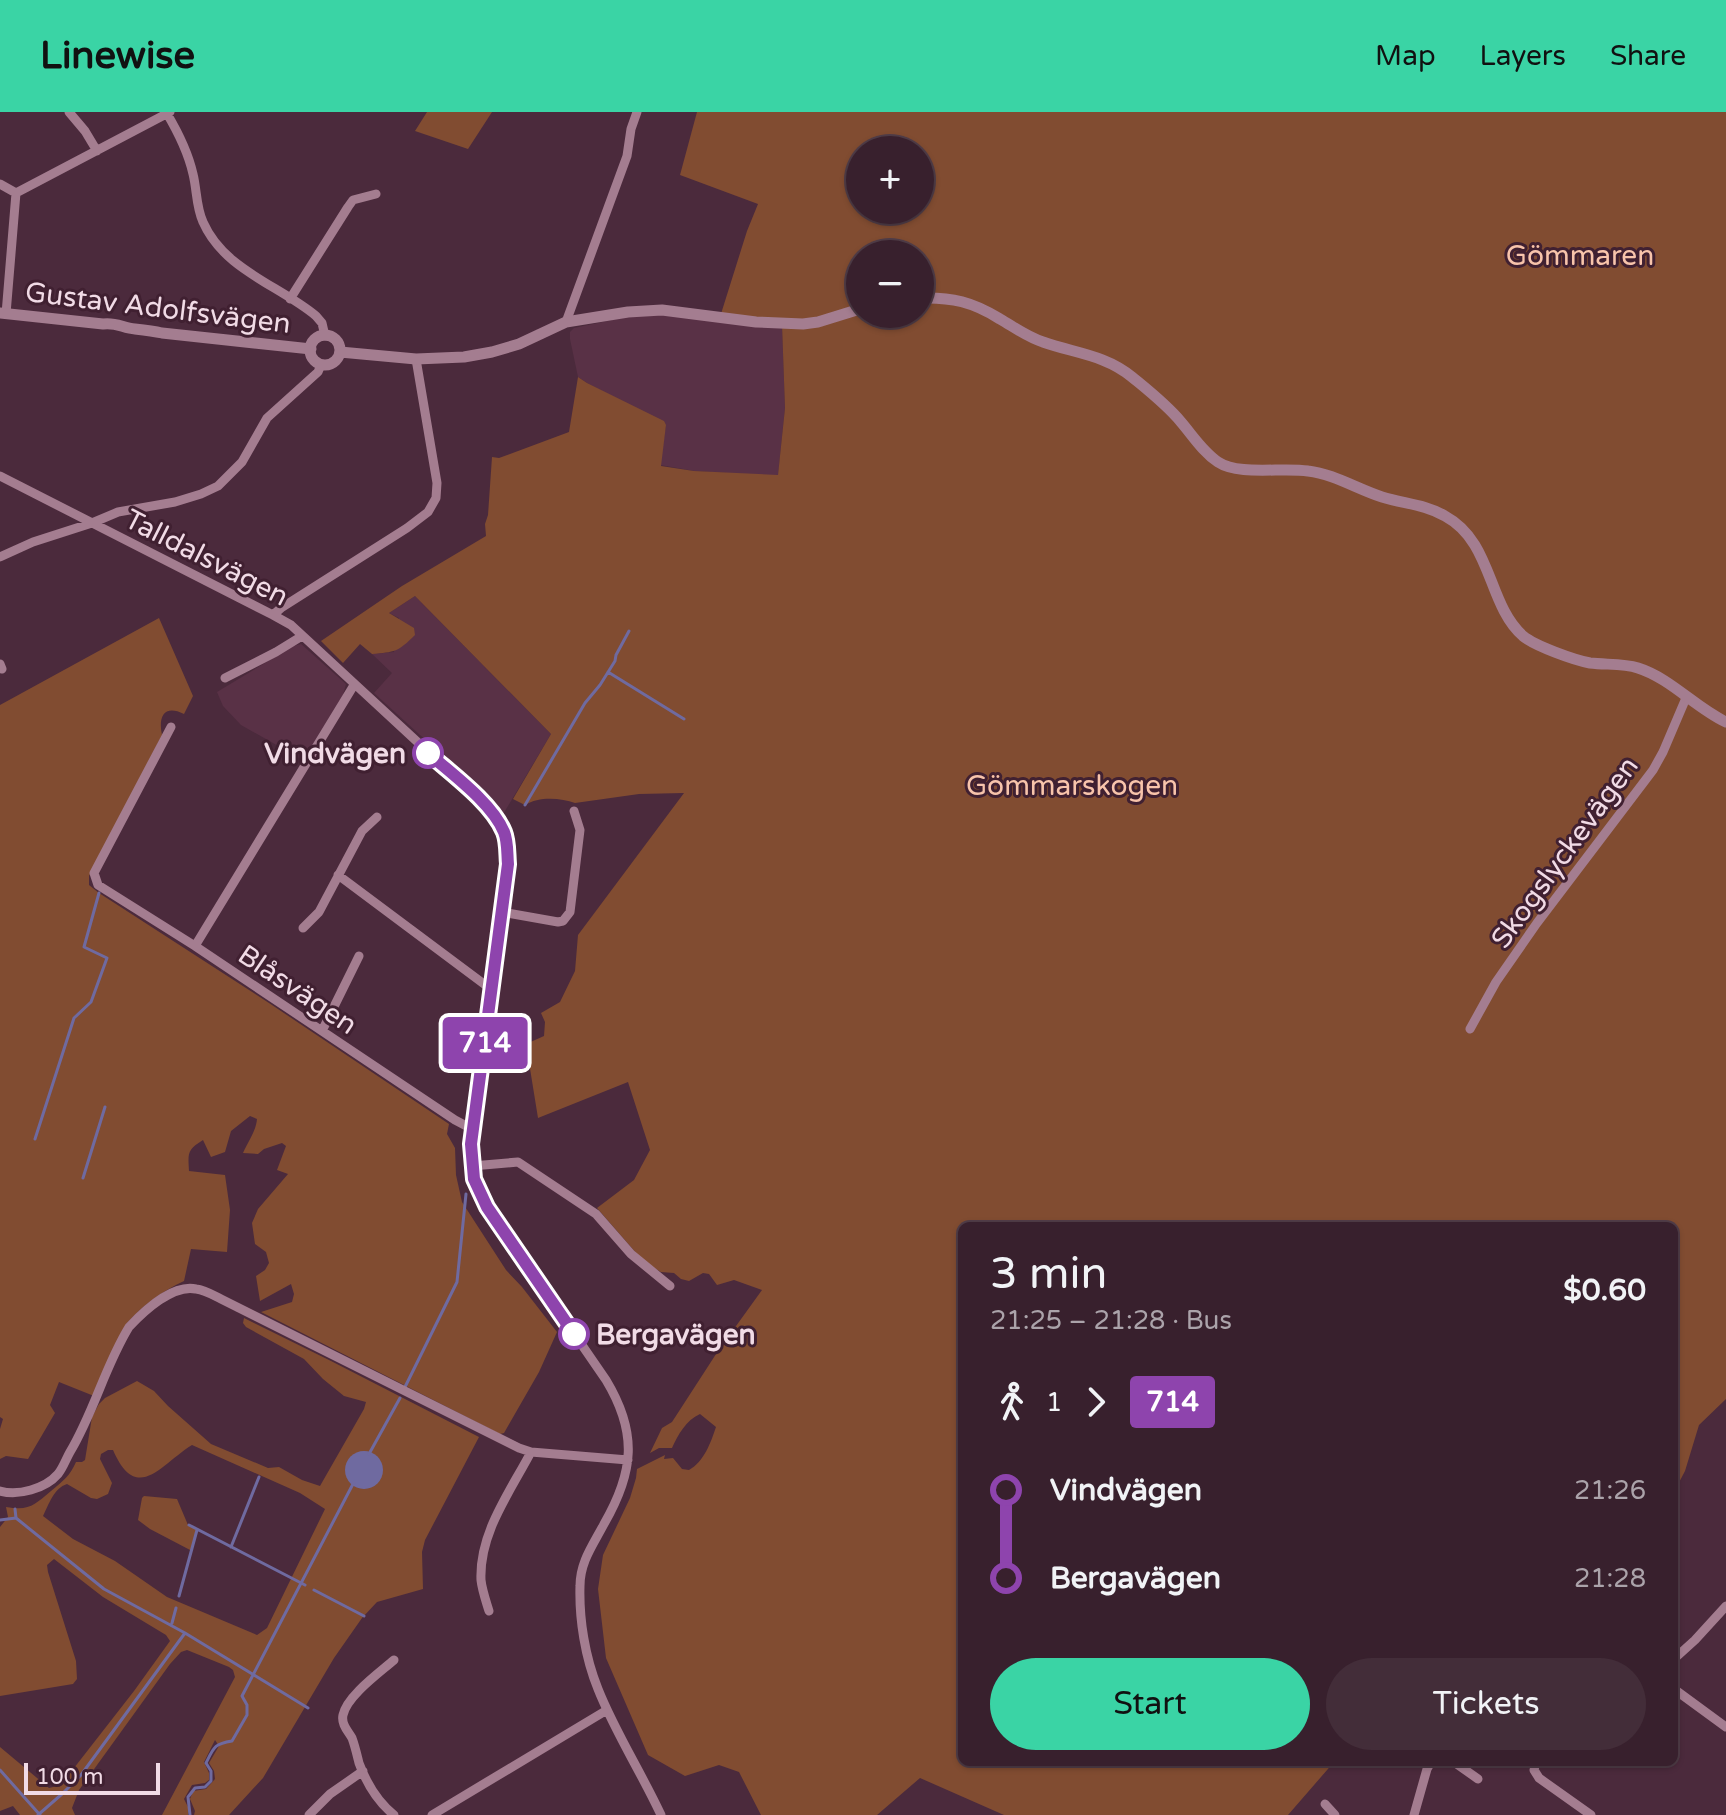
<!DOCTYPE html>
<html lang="en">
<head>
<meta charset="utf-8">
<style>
	:root { --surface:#38202d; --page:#432d39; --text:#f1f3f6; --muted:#aba3aa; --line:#523e49; --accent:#3ad4a5 }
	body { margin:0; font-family:"Varela Round",sans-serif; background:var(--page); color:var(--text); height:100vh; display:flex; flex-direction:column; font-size:30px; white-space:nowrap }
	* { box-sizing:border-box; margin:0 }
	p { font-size:26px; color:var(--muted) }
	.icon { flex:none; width:44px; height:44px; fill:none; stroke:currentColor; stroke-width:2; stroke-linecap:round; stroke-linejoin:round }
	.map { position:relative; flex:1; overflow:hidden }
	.drawer { position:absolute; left:958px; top:1110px; width:720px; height:544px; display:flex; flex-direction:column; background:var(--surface); border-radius:12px; box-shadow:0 2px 6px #0004,0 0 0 2px var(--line) }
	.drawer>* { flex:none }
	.badge { padding:0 16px; border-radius:6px; font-size:28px; line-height:52px }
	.buttons { position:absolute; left:846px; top:24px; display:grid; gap:16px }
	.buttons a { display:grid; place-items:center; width:88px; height:88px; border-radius:50%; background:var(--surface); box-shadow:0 2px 6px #0004,0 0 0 2px var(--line); font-size:40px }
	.scale { position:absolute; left:24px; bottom:20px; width:136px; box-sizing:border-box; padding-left:8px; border:4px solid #f1dbe6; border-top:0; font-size:22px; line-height:28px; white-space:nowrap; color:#f1dbe6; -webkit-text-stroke:6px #402031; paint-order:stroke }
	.map>.badge { position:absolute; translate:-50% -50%; box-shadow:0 0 0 4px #fff }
	.legs { display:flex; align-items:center; gap:12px; height:88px; padding:0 32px; font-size:26px }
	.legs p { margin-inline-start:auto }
	.summary { display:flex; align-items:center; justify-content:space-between; height:136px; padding:0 32px }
	h1 { font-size:44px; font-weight:600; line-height:60px }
	.primary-button { display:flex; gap:16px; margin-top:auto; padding:16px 32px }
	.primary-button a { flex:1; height:92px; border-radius:48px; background:var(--accent); color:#111; font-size:32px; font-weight:600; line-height:92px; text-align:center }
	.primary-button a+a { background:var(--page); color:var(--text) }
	ul { padding:0 32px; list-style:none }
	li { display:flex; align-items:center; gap:28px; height:88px; font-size:30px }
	li i { display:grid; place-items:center; width:12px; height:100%; margin:0 10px; background:currentColor }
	li i::after { content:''; width:20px; height:20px; margin:-10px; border:6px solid; border-radius:50%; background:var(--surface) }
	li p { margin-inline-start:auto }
	li:first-child i { background:linear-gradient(#0000 50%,currentColor 0) }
	li:last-child i { background:linear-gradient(currentColor 50%,#0000 0) }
	header { display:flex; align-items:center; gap:48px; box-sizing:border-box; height:112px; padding:0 40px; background:var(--accent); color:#111 }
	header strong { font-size:38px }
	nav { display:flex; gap:44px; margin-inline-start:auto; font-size:28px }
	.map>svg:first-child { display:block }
	.built { fill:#593146 }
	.green { fill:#814c31; fill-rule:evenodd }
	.water { fill:#6f6aa0 }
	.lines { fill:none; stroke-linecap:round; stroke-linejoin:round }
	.stream { stroke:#6f6aa0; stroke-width:3 }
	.minor { stroke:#a47d90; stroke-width:9 }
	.tertiary { stroke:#a47d90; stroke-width:11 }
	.line-1-casing { stroke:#fff; stroke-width:18 }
	.line-1 { stroke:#8e44ad; stroke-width:12 }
	.stop-1-dot { fill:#fff; stroke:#8e44ad; stroke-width:4 }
	.labels { text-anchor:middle; stroke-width:6; stroke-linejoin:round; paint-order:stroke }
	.park-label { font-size:28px; fill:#f8c4ab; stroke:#402031 }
	.street-label { font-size:28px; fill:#f1dbe6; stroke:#402031 }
	.stop-label { font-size:28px; font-weight:bold; fill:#f1dbe6; stroke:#402031; text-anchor:end }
</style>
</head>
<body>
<header>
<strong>Linewise</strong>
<nav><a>Map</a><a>Layers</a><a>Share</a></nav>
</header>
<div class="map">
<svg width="1726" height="1703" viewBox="0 0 1726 1703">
	<rect width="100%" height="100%" fill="#4b2a3c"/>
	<path class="built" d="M661,202l121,10 3,84 -7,68 -84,-5 -34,-6 6,-40 -79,-42 -9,-6 -8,-38v-7l4,-4 57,-12z
		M415,484l136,138 -49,82 -14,-19 -114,-104 18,-20 -20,-19 22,-2 5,-34 -10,-5z
		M301,532l45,40 -3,11 -40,65 -62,-35 -18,-19 -6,-14 76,-46z"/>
	<path class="green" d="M427,0h65l-24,37 -53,-18z
		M697,0h1029v1287l-27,26 -14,46 -11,21v-266h-712v536h372l-46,53h-284l-84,-37 -43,37h-116l-22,-43 -20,-7 -34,11 -37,-21 -42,-97 -8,-69 5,-34 27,-57 6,-20 1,-9 28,-14 -1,4 9,-1 9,11 7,1c15,-8 22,-28 27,-43l-16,-13c-14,6 -22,21 -28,34h-13l-9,5 12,-25 10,-6 46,-71 44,-61 -28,-10 -17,5 -8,-11 -6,-1 -14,8 -8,-2 -7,-6 -13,-1 -17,-10 -47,-54 37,-28 16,-30 -22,-68 -90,36 -12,-74 18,-8 1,-14 -4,-9 19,-11 15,-31 3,-36 106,-142 -45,1 -64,9c-14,-5 -36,-7 -50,2l-12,-6 38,-65 -136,-138 -26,17 25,15 1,7c-17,17 -20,17 -43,19l-12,-10 -17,19 -22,-22 81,-55 84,-50 -1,-12 3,-9 4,-58 7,1 70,-26 9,-55 9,6 77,38 2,4 -5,41 33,5 84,4 7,-67 -3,-83 -62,-8 27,-86 11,-27 -78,-29zM860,38h60v60h-60zM860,142h60v60h-60z
		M159,506l34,78 -9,18c-20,-10 -26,3 -22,21l-73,141v9l10,8 170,110 180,121 -2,10 8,14 1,27 6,27 44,68 16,17 35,45 -18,40 -35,61 -4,1 -239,-122 31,-10 2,-8 -3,-10 -31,17 -4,-25 9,-6 4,-7 -3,-11 -11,-8 -3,-21 6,-14 30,-35 -11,-4 9,-24 -4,-3 -18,6 -6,5 -15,-1c5,-11 13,-22 14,-34l-7,-3 -19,15 -6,21 -14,5 -8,-17c-16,10 -15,13 -14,31l36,4 5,35 -3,42 -36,-3 -7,32c-22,10 -42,25 -58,43l-32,72 -35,-14 -9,23 5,8 -27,46 -22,-3 -6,3v-30l3,-10 -3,-2v-712z
		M244,1206l87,43 148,76 -54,103 -3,12 1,37 -46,13 -15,16 -28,40 -71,120 -34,37h-35l1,-4 -5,-12 3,-8 13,-2 9,-10 -1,-8 -5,-8 10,-17 -4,-6 -11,22 5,11v7l-4,3 -13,2 -8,14 5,10 -1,6h-26l73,-138 -2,-7 -4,-3 -42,-17 -6,2 -11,12 -91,126 -7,18 3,7h-55l-7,-9 -13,5v-64l49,41 4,-1 14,-10 67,-86 36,-50 -4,-6 -63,-38 -49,-38 -7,6 1,7 28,89 1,18 -4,5 -73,12v-169l8,-10 -2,-10c24,4 28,-2 45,-16 12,-10 19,-15 25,-29h6l3,-2 7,-43 7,-13 6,-6 32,-17 17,10 14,15 43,38 57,24 11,-1 23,13 18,6 44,-77 2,-7 -22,-6 -21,-17 -19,-20 -58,-32 -3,-4zM192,1333l108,48 25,16 -58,119 -10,7 -90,-38 -52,-36 -42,-22 -30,-23c6,-12 11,-28 24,-32l24,14 6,1 11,-5 4,-11 -12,-24 1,-5 7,-4h5c24,55 48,14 79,-5z
		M144,1384l33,3 11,26 9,5 -5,21 -42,-22 -12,-9 4,-22z"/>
	<path class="water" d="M345 1358a19 19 0 1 1 38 0a19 19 0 1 1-38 0Z"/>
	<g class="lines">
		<path class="stream" d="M608,560l76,47
			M525,693l60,-102 15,-18 15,-24 1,-6 13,-24
			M35,1027l39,-121 17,-16 16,-44 -23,-11 15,-54
			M83,1066l22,-71
			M404,1277l53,-107 9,-88
			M369,1342l31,-56
			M15,1397l1,9 88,71 81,44 123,75
			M0,1408l16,-2
			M189,1413l116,60
			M231,1435l28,-70
			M314,1478l50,26
			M179,1484l18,-66
			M172,1511l4,-15
			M0,1658l40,45
			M38,1703l24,-21 19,-19 104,-142
			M190,1703l-2,-18 7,-9 10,-1 6,-6v-10l-5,-8c8,-16 8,-19 26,-22l15,-26v-10l-5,-9 112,-214"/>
		<path class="minor" d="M69,0l16,19 12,20
			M166,0c12,20 22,40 27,62 4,16 3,33 10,48 21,48 76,63 113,94l6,7 3,13
			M0,72l16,9
			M290,187l58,-92 5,-7 23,-6
			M6,202l10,-121 154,-81
			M566,210l61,-166 4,-27 6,-17
			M0,364l273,139 18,10 200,185c13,21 16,30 17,54l-37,280 3,35 13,28 119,173c32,53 28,92 -2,144 -11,21 -24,38 -24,62 -1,33 5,71 18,103 17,43 43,83 63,126
			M0,445l33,-15 59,-19 26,-11 57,-10 26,-8 17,-8 24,-24 25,-44 51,-46 3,-7
			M273,503l8,-7 126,-80 21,-16 8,-14 1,-15 -21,-124
			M0,552l2,5
			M225,566l51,-26 26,-16
			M171,615l-77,146 4,12 97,61 260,174 19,10
			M338,763l154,115
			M502,800l56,10 5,-1 7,-9 10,-82 -6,-19
			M303,816l16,-16 43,-81 15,-14
			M195,834l159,-261
			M1470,917l26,-47 41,-59 116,-153 10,-18 23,-54
			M322,919l37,-75
			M472,1054l46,-4 78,52 35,40 39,32
			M0,1379c18,5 45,-2 58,-17 5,-6 8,-15 12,-22 24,-40 35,-86 59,-125 15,-16 44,-43 67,-38 9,1 17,6 25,10l298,149 12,4 97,8
			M489,1499c-3,-10 -7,-21 -8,-31 -2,-47 29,-88 50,-128
			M1674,1547l21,-19 31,-34
			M1674,1577l52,38
			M1454,1650l24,17
			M1536,1650l-2,8 5,8 52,37
			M1325,1692l10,11
			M309,1703l21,-21 33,-23
			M394,1703c-16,-13 -28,-33 -35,-52 -2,-8 -4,-17 -7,-25 -4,-7 -11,-14 -9,-23 4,-19 36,-42 51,-55
			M432,1703l175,-105
			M1414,1703l13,-46 4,-7"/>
		<path class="tertiary" d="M920,186c32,-1 53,4 80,21 14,8 27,18 43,23 31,11 63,13 89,35 17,14 35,28 49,45 12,14 22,30 37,40 21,14 64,5 90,9 26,3 49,18 74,26 22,7 42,7 63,19 48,26 42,88 78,120 12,10 51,24 67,27 16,2 33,0 48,5 32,10 58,40 88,54
			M0,201l103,11c13,-2 20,4 32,5 9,1 18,2 27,4l149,16
			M310 238a15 15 0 1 1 30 0a15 15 0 1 1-30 0Z
			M340,240l76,7 48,-2 28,-5 27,-8 47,-22 62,-10 34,-2 94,12 47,2 15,-2 42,-13"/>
	</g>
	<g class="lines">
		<g class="line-1-casing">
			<path id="line-1" d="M428,641c24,21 64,50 76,79 4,10 3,21 4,32l-37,280 3,35 13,28 87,127"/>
		</g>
		<use href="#line-1" class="line-1"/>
	</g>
	<g class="stop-1-dot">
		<circle cx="428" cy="641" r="14"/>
		<circle cx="574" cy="1222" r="14"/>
	</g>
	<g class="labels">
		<g class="park-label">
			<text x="1580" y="153">Gömmaren</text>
			<text x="1072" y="683">Gömmarskogen</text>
		</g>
		<g class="street-label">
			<text transform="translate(158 195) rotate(7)" y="10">Gustav Adolfsvägen</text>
			<text transform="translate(207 445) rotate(27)" y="10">Talldalsvägen</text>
			<text transform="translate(1564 740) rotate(-54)" y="10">Skogslyckevägen</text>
			<text transform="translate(298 877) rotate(34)" y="10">Blåsvägen</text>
		</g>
		<g class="stop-label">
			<text x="406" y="651">Vindvägen</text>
			<text x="596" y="1232" text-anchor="start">Bergavägen</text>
		</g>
	</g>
</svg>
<div class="buttons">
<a>+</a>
<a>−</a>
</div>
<div class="scale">100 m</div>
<b class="badge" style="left:485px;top:931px;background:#8e44ad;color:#fff">714</b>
<section class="drawer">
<div class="summary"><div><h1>3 min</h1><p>21:25 – 21:28 · Bus</p></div><b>$0.60</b></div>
<div class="legs"><svg class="icon" aria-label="walk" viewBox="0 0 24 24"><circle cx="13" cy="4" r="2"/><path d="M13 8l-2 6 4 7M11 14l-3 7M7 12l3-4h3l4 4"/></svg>1<svg class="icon" aria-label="forward" viewBox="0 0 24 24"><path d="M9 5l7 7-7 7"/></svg><b class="badge" style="background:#8e44ad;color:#fff">714</b></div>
<ul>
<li><i style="color:#8e44ad"></i><b>Vindvägen</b><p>21:26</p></li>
<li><i style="color:#8e44ad"></i><b>Bergavägen</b><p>21:28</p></li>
</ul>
<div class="primary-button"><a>Start</a><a>Tickets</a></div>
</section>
</div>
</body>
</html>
